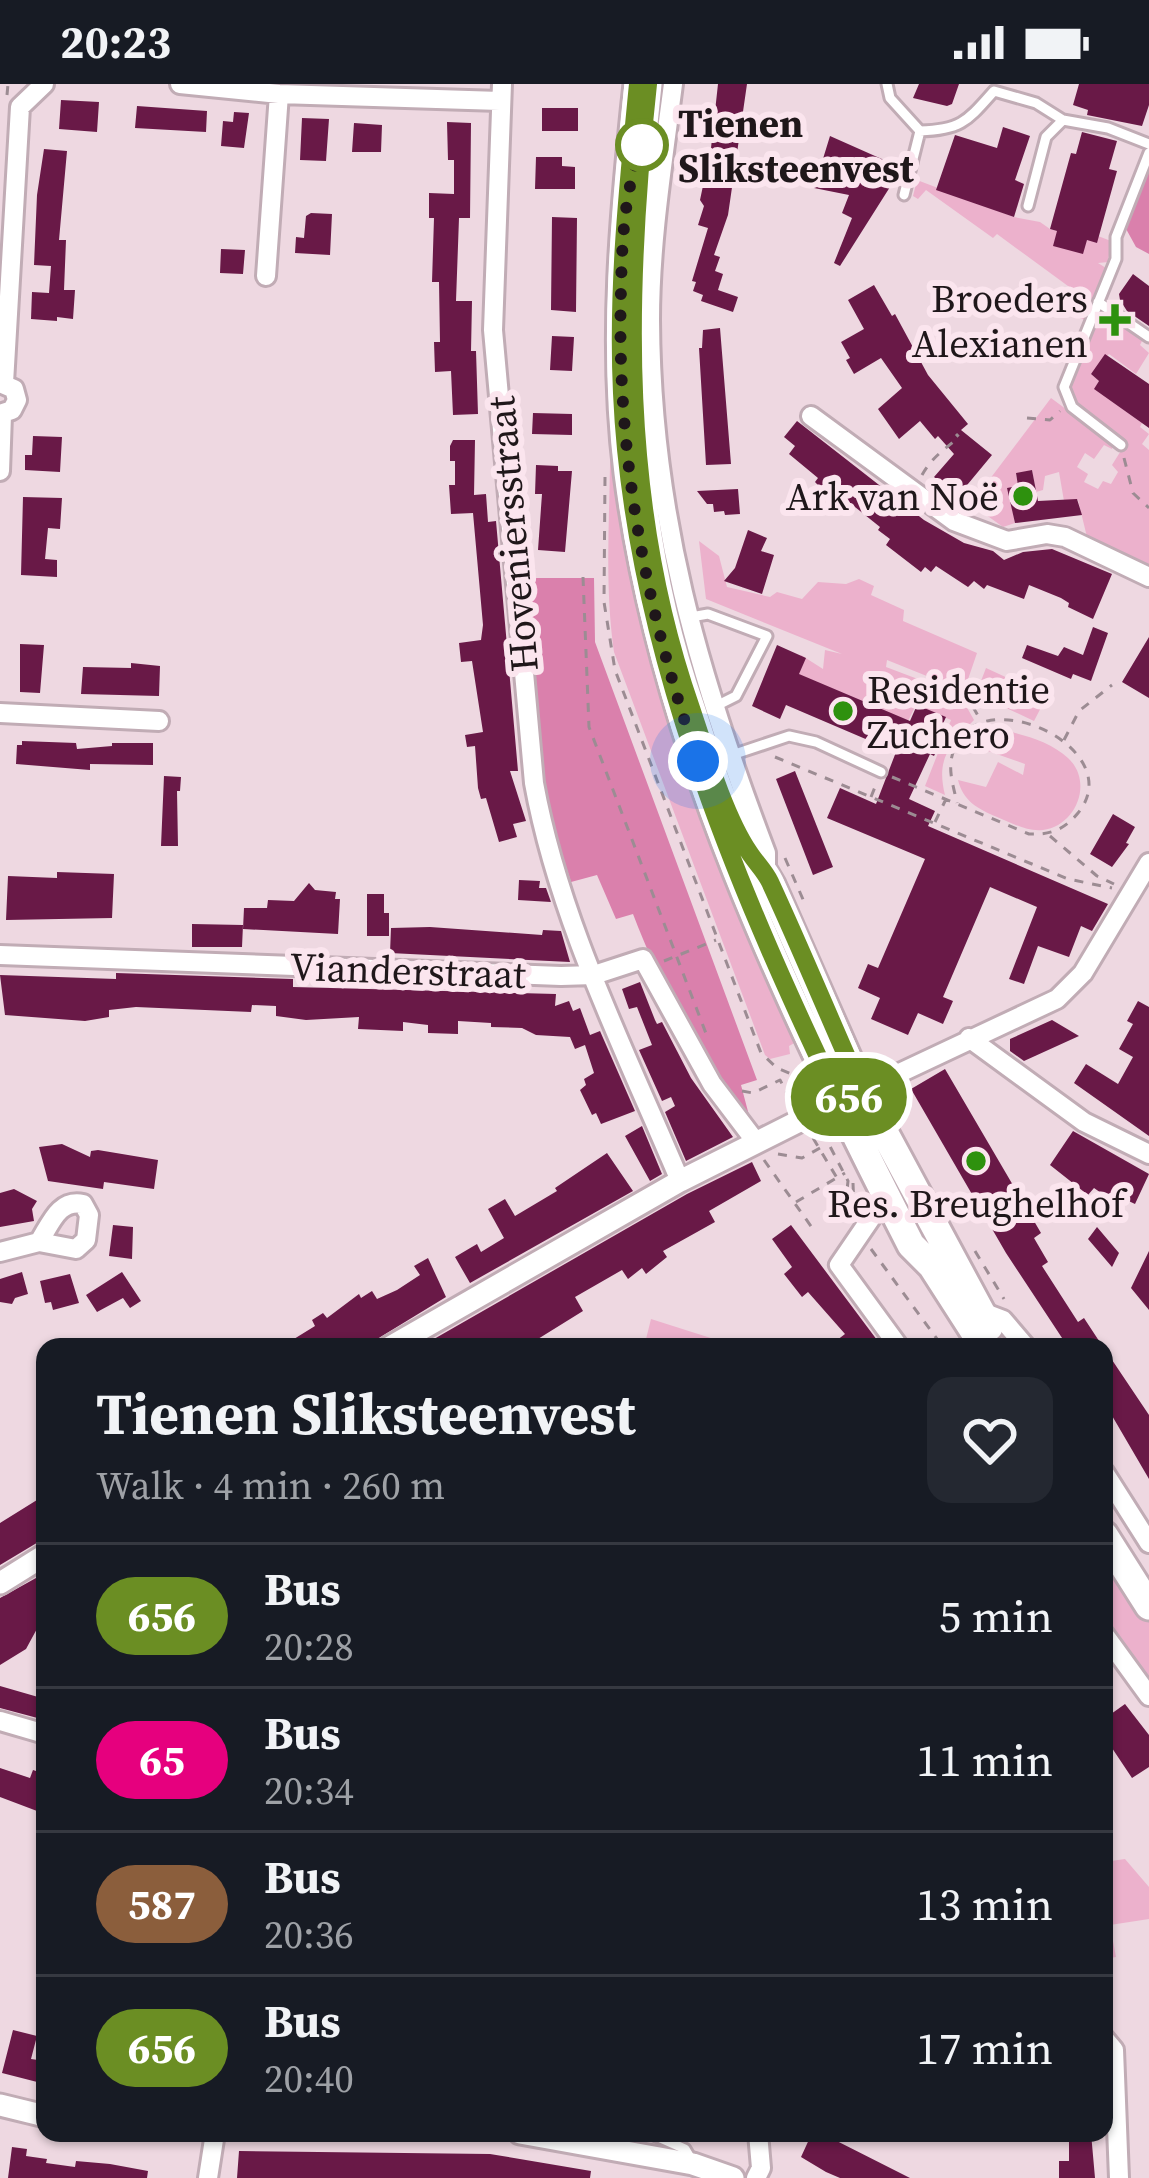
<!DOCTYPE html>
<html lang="en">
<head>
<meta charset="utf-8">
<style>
	:root { --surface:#171b24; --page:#242831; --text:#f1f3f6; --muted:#9ea1a6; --line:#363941 }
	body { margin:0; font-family:"Source Serif 4",serif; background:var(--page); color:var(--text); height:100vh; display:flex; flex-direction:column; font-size:45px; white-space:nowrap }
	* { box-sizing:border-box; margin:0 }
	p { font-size:39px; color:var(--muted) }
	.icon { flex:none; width:66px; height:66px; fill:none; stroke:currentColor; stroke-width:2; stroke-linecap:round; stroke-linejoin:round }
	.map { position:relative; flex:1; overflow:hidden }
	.panel { position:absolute; left:36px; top:1254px; width:1077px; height:804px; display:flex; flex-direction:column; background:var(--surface); border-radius:24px; box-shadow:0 3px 9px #0004 }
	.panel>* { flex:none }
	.badge { padding:0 24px; border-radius:39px; font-size:42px; line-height:78px }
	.you { position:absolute; width:60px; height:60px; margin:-30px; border:9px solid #fff; border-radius:50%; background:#1a73e8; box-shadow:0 0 0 18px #1a73e833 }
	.map>.badge { position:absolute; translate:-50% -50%; box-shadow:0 0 0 6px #fff }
	.round { display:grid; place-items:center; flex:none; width:126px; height:126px; border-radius:24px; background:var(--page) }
	.overview { display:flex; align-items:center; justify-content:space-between; height:204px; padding:0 60px }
	h1 { font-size:57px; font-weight:700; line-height:90px }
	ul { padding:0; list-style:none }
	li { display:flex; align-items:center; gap:36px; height:144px; padding:0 60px; border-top:3px solid var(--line) }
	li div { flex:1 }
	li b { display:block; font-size:45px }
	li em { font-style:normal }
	li .badge { min-width:132px; font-weight:700; text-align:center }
	.status { display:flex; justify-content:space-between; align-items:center; height:84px; padding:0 60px; background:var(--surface); direction:ltr }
	.status svg { height:33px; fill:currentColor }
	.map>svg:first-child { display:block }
	.green { fill:#ecb1cc }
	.forest { fill:#da80ac }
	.building { fill:#691947 }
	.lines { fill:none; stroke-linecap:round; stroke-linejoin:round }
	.service-casing { stroke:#c1acb5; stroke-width:15 }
	.minor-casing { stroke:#c1acb5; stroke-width:24 }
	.tertiary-casing { stroke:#c1acb5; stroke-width:27 }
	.primary-casing { stroke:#c1acb5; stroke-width:33 }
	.path { stroke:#9c8c93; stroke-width:3; stroke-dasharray:9 9; stroke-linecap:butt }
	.service { stroke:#fff; stroke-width:9 }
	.minor { stroke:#fff; stroke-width:18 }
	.tertiary { stroke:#fff; stroke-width:21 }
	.primary { stroke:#fff; stroke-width:27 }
	.line-casing { stroke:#fff; stroke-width:27 }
	.line { stroke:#6b8e23; stroke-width:18 }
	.walk { stroke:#1f171a; stroke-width:12; stroke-dasharray:0 21.6 }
	.stop-dot { fill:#fff; stroke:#6b8e23; stroke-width:6 }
	.poi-dot { fill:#2e910e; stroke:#fbe5ee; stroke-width:4.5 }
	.labels { text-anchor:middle; stroke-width:12; stroke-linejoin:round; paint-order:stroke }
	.stop-label { font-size:39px; font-weight:bold; fill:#1f171a; stroke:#fbe5ee; text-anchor:start }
	.poi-label { font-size:39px; fill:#1f171a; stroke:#fbe5ee; text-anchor:end }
	.street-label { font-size:39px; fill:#1f171a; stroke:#fbe5ee }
</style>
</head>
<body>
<div class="status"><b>20:23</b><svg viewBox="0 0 49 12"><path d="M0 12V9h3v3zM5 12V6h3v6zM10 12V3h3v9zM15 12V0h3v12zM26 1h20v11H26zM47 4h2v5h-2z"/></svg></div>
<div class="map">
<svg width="1149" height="2094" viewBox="0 0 1149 2094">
	<rect width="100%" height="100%" fill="#eed8e1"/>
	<path class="green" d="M917,96l97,37 26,5 10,7 37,11 11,-4 13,5 -3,21 -10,1 8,5 -21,52 -13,-5 11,-18 -86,-63 -4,4 -67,-48 -8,9 -5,-3z
		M624,103l20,409 154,445 -9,5 1,8 -20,5 -5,-4 -151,-403c-9,-62 -5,-124 -4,-186 3,-93 6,-186 14,-279z
		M1102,235l11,1 30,19 -3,6 9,8 -13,21 -27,-20 -18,20 8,7 -4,8 47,34 -2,4 9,7 -7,10 7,6v116l-62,-29 -9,-37 -14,1 -5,-29 -14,4 -2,14 -7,2 -4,-22 -16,4 2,12 -10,3 7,34 -12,4 -32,-23 80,-106 62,46 -1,5 -8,-4 -10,14 -9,-6 -8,14 11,7 -4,8 14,7 5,-8 8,3 7,-12 -6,-7 15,-24 -50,-37 -8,-20 21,-53z
		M699,457l20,15 8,31 43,10 7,-5 25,7 16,-17 28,2 13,-5 15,7 -3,9 33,15 -1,11 74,32 -13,38 -77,-31 -1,7 74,28 14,25c-25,25 -38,39 -29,75l-20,-9 26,-66 -35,-15 -8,16 -115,-49 8,-17 22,14 2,-19 17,4 -136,-55z
		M986,584l61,28 -13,25 -58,-27z
		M1007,647c21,5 45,12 61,27 26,24 8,68 -25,72 -16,2 -31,-7 -46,-13 -19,-8 -34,-16 -39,-37l28,7 12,-25 25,13 2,-11 -57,-20 16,-12z
		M651,1235l88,28h-95z
		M1104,1468l45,70v62l-45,-63z
		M1125,1775l24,28v32l-39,6 6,32 -12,2v-97z"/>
	<path class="forest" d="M1149,86v84l-13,-7 -11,-20z
		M522,494h72l1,64 162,438 -16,5 9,34c-52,-59 -89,-132 -117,-205l-17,5 -19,-44 -26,7 -22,-67z"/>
	<path class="building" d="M718,0h29l-19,131 -14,40 6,2 -5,14 8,3 -5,16 20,7 -5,15 -32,-11 2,-6 -10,-4 3,-9 -4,-1 16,-53 -10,-3 6,-19 -4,-6 11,-52z
		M919,0h40l-7,20 -5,2 -34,-8z
		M1079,0h70v21l-7,21 -55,-11 1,-5 -15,-5z
		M61,16l38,2 -2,30 -38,-3z
		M137,22l70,5 -1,21 -71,-4z
		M542,24h36v23h-36z
		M234,28l15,1 -5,35 -23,-2 2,-25 10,1z
		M302,34l27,1 -3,42 -26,-1z
		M447,38l24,1 -1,95h-11l-3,83h16l-1,50h5l2,63 -25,1 -2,-44 -16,1 -1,-30h6l-1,-60h-7l2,-64h-5v-25l25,1v-34h-6z
		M354,39l28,2 -1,27h-29z
		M1003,43l27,9 -15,44 9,4 -10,33 -78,-27 19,-55 42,13z
		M1082,48l35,9 -8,28 8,2 -20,72 -10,-3 -4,14 -30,-8 4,-15 -7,-2 21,-76 5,1z
		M830,52l72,32 -62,98 -6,-3 18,-45 -10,-5 7,-18 -35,-7z
		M44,65l23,2 -8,89h7l-2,50h11l-2,29 -16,-2v4l-26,-2 1,-27 17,1 2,-27 -17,-1 3,-70z
		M536,73h26v9l13,1v22h-40z
		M311,129l21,1 -2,41 -35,-2 1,-16 8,1 2,-22z
		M552,133l25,1 -1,94 -25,-2z
		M221,165l24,1 -2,24 -23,-1z
		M1133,190l16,12v40l-22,-15 -7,-11 -1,-6z
		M874,201l18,31 3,-2 33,61 40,49 -7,6 31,25 -34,41 -24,-19 20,-23 -16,-18 -3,3 -15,-18 -21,18 -21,-30 24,-21 -21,-30 -27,16 -8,-14 4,-2 -9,-16 23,-13 -16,-29z
		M720,244l11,136 -25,1 -7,-117h3l1,-18z
		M552,252l22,1 -2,34 -22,-1z
		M1105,270l44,30v44l-55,-39 5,-8 -8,-7z
		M533,329l39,1v21l-40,-1z
		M797,337l127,99 40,23 29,8 11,9 19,-8 29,-3 60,25 -19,45 -25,-12 1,-4 -8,-5 -32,-13 -5,14 -37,-14 -3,4 -10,-8 -6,6 -32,-21 -5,6 -6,-5 -4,5 -35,-27 4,-6 -12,-9 2,-3 -35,-28 -6,8 -24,-25 3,-4 -29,-24 6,-8 -11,-9z
		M33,352l29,1 -2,35 -35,-2v-15h7z
		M453,356h22l-1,55 12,-1 2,28 8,-1 22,250h-8l16,50 -13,3 4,13 -18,5 -13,-44 -5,1 -3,-11 -3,-42 -8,1 -2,-12 18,-3 -11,-71 -11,1 -2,-19 22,-3 2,-15 -10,-112 -22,1 -2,-29h6v-24h-5v-15z
		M536,381l22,1v5h14l-7,81 -27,-2 4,-56h-7z
		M1032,386l6,31 39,-2 5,16 -67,8 -8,-35 11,-2 -2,-13z
		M738,405l2,25 -15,1 -1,-4 -10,1 -1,-8h-6l-10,-13z
		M23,413l39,1 -2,31 -12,-1 -3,31 12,1v17l-36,-2z
		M748,446l19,8 -6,13 13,4 -12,39 -38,-13 11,-13z
		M1093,543l15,6 -17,48 -18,-7 -2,5 -49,-21 5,-13 31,11 6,-9 19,8z
		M1149,553v61l-27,-16z
		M20,560l24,1 -4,48 -20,-1z
		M777,561l29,13 -7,16 111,47 7,-16 29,12 -11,24 5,2 -6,13 -4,-2 -21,45 26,12 -7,15 180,78 -16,27 -11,-5 -12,31 -31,-11 -14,38 -15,-5 28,-72 -47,-20 -47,110 10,4 -10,23 -25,-11 -10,22 -37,-16 9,-21 -22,-10 10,-24 10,4 47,-109 -98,-41 13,-30 36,16 20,-52 -110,-47 -6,14 -28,-13z
		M131,579l29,3 -1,30 -78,-2 2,-27 48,1z
		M22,657l54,2 1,6 35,-3v-3h41v22l-63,-1v6l-74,-6 1,-19h5z
		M795,687l38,96 -20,8 -37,-96z
		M164,692l17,1 -1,14h-3l1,55h-17z
		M1113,730l22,13 -9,16 3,1 -17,23 -22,-13z
		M57,788l57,2 -2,44 -106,2 2,-44 49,2z
		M519,796l21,1 -1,7h7l5,14 -33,-2z
		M309,799l6,7 21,2 -1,7h5l-2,35 -95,-5 1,-21h23l1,-8 26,1z
		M367,810h17v19h5v23h-22z
		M192,840l51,1 -1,22h-50z
		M430,843l112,8 1,-5 18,1 9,31 -180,-9 1,-25z
		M116,889l177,6v8l263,7 -1,12 14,-5 4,10 7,-3 10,27 10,-4 35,80 -34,13 -5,-11 -4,2 -12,-25 6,-5 -2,-6 10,-6 -9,-28 -10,4 -5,-12 -34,-2 -14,-7 -31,-1v-4l-33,-2v13l-30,-1v-8l-25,-3v9l-45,-2 1,-12 -53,3 -30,-4v-10l-24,-1 -1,7 -115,-5 -27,3v7l-24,4 -80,-6 -5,-40 116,4z
		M640,898l15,38 2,4 5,-2 29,56 42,59 -47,24 -21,-49 10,-6 -4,-9 -9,4 -23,-51 13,-5 -15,-38 -8,2 -7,-20z
		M1138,917l11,6v129l-75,-53 12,-19 32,20 15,-27 -14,-8 14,-25 -6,-3z
		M1052,936l27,16 -55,25 -14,-10v-12z
		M945,985l96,164 -7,5 14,24 -6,4 36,56 6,-4 19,29h-35l-62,-94 -95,-164z
		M642,1042l20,48 -12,7 -25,-45z
		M1073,1047l76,43 -14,30 -17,-8 -4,6 -20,-14 -6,7 -38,-30z
		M62,1060l28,13 1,-6 7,-1 60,10 -4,29 -50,-7 -1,7 -55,-8 -9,-34z
		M607,1069l26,38 -163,92 -15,-26 22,-13 4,8 23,-14 -16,-29 17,-10 10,17 42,-25 -2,-3z
		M752,1078l9,19 -52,30 6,11 -52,29 4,6 -21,17 -4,-6 -14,11 -6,-9 -47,27 8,14 -58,36h-105l267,-153z
		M14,1105l23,12 -5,8 2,12 -34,6v-34z
		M113,1141l20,2 -1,32 -23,-3z
		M791,1141l86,115 -10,7h-39l17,-13 -37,-42 -6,5 -18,-23 8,-7 -20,-28z
		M1097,1143l22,26 -7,14 -24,-28z
		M1149,1167v59l-18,-22z
		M428,1174l18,39 -82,50h-83l34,-21 -3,-6 11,-7 4,5 32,-24 2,4 11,-7 5,8 20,-9 23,-15 -6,-9z
		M22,1188l6,22 -13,4 -3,6 -12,-2v-23z
		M122,1188l19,29 -11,7 -7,-10 -26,14 -11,-17z
		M70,1190l9,29 -26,7 -2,-8 -6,1 -5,-22z
		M1104,1264l45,67v64l-45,-77z
		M45,1411v43l-45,27v-42z
		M45,1489v41l-19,35 -26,16v-67z
		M0,1602l45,13v21l-45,-12z
		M1125,1620l24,31v32l-17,11 -28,-42v-17z
		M0,1684l30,10 3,-8 12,4v40l-45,-17z
		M13,1946l24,6 -6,23 14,2v23l-43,-11z
		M812,2049h9l89,45h-70l-14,-6 -25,-15z
		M1069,2049h22l4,45h-36v-17h10z
		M12,2063l15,2 -1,7 21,3 -1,4 29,4 1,-6 34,3 38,7 -1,7h-139z
		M239,2067l251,3 101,17 -1,7h-353z"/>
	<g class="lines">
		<g class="service-casing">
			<path id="service" d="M887,0l3,14 30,33
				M904,111l16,-64c42,-1 48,-11 74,-40l42,12 27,17
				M1028,122l18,-69 17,-17 45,8 41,16
				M1098,218l51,35
				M1121,361l-49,-38 -8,-20 52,-128v-22l33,-84
				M691,533l17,-3 59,22 -31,60 -24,12
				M729,672l60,-20 27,6 65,30
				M649,2049l36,16 6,10"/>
		</g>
		<g class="minor-casing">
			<path id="minor" d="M180,0l99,10 221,7
				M502,0l-9,246 41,453c25,138 92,269 146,398
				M673,0c-10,78 -23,157 -23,236 1,194 48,354 116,533v12
				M266,192l13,-182
				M0,299l14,6 3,11 -5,10 -12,4
				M4,299l16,-276 24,-23
				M811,332l143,105 53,20 40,-7 18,3 84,40
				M0,387l2,-56
				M0,629l159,8
				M0,871l561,21 33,-1 49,-16 69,125 44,58
				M969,954l115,84 65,32
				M855,1010l202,-95 26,-26 66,-110
				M886,1112l-47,69 60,82
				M0,1168l39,-10 37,7 10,-9 3,-25 -6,-11c-24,-5 -32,19 -44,38
				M982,1228l21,8 23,27
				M1104,1388l45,71
				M1104,1550l45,62
				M0,1637l45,13
				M1104,1954l10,12 5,128
				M208,2094l7,-45
				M756,2094l5,-10 -3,-35"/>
		</g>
		<g class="tertiary-casing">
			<path id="tertiary" d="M390,1263l290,-166 159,-80
				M0,1499l45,-28
				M0,2021l45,11
				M520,2049l173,31 40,14"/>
		</g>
		<g class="primary-casing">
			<path id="primary" d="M638,0c-14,129 -26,260 -10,389 35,274 160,530 283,772l21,21 52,81
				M737,743l34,58 91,206 127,236
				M1104,1451l45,71"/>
		</g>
		<path class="path" d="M7,11l1,-11
			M1027,334l23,2 10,-9
			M1124,374l9,35 16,15
			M922,391c10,-18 22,-25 37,-38l-3,-3
			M605,393l-1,125 11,68 146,383 16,15 19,8
			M583,493l6,150 118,309
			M964,607l17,30
			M1064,656l15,-29 33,-26
			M775,673l293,122 44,9
			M892,693l137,57c21,1 35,-4 49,-21 54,-66 -107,-139 -126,-57 -4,16 2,32 5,47
			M871,713l4,-10
			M935,738l11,-23
			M1050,752l47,40 17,8
			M785,774l20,46
			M664,877l52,-21
			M796,994l7,19
			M742,1007l11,2 27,-13 13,24
			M822,1047l26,50 -3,27 3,8
			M813,1054l24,40
			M778,1070l24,4 18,-10
			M764,1076l49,69
			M853,1099l1,27
			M796,1118l49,-29
			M871,1165l72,98
			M975,1167l29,48"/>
		<use href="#service" class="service"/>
		<use href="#minor" class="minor"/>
		<use href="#tertiary" class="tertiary"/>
		<use href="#primary" class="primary"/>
	</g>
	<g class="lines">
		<g class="line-casing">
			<path id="line" d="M638,0c-10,103 -21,205 -16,309 11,248 111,486 217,708l23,-10c-31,-69 -60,-140 -92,-209 -6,-12 -14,-19 -21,-30 -24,-35 -44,-102 -58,-144 -71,-202 -66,-414 -43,-624"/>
		</g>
		<use href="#line" class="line"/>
		<path class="walk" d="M642,61c-18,46 -20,96 -21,145 -5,162 24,318 77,471"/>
	</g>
	<circle class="stop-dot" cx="642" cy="61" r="24"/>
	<g class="poi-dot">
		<path d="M1109 218h12v12h12v12h-12v12h-12v-12h-12v-12h12z"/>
		<circle cx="1023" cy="412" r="12"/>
		<circle cx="843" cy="627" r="12"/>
		<circle cx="976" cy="1077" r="12"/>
	</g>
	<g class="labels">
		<g class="stop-label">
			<text x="678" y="53">Tienen<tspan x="678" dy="45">Sliksteenvest</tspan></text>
		</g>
		<g class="poi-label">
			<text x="1088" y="228">Broeders<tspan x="1088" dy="45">Alexianen</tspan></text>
			<text x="999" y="426">Ark van Noë</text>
			<text x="867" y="619" text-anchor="start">Residentie<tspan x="867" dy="45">Zuchero</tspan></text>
			<text x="976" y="1133" text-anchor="middle">Res. Breughelhof</text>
		</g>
		<g class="street-label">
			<text transform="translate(512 450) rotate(-95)" y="14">Hoveniersstraat</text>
			<text transform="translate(408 886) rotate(2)" y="14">Vianderstraat</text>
		</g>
	</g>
</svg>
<div class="you" style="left:698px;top:677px"></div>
<b class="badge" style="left:849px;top:1013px;background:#6b8e23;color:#fff">656</b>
<section class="panel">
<div class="overview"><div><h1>Tienen Sliksteenvest</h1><p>Walk · 4 min · 260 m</p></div><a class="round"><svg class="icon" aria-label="heart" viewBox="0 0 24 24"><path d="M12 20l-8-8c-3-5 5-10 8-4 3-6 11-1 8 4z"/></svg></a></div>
<ul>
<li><span class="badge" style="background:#6b8e23;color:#fff">656</span><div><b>Bus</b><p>20:28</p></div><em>5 min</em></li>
<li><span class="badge" style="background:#e6007e;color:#fff">65</span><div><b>Bus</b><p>20:34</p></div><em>11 min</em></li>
<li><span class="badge" style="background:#8b5e3c;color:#fff">587</span><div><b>Bus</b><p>20:36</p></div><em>13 min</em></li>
<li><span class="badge" style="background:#6b8e23;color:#fff">656</span><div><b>Bus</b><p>20:40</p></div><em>17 min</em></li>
</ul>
</section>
</div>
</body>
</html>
